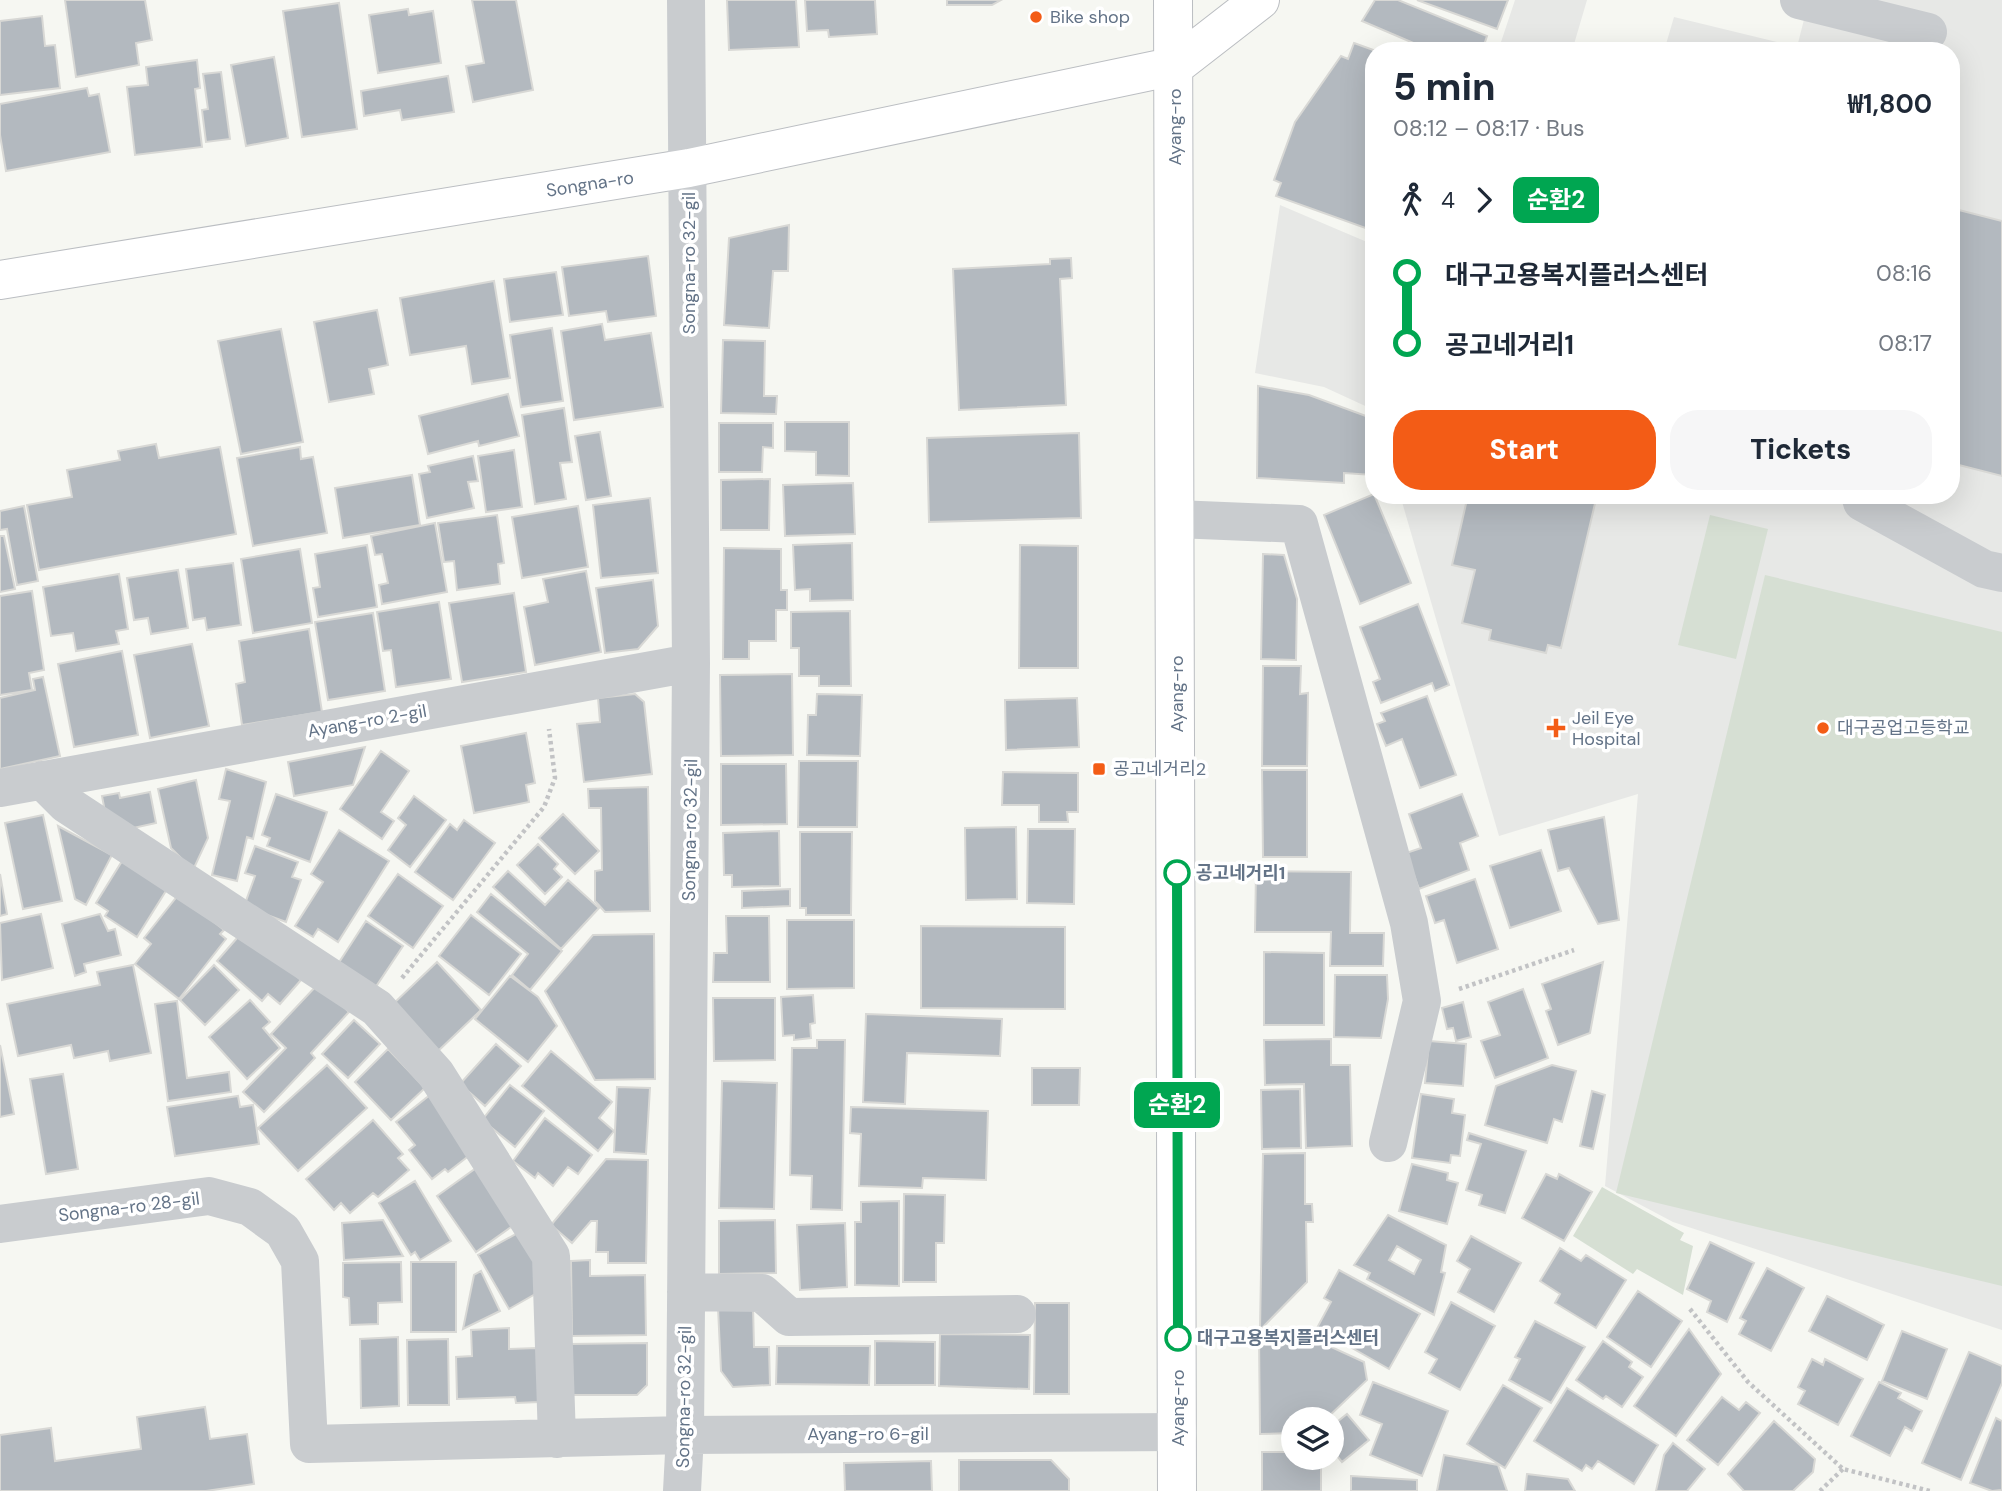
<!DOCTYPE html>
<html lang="en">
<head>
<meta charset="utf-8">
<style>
	:root { --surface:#fff; --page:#f6f6f7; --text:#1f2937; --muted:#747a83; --accent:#f35c16 }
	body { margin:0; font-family:"DM Sans","Noto Sans KR",sans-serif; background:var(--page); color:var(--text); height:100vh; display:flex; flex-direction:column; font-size:26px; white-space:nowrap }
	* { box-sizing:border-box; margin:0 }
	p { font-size:23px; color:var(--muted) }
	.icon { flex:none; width:38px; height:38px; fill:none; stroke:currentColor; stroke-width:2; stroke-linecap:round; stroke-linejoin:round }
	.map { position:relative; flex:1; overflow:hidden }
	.details { position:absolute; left:1365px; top:42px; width:595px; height:462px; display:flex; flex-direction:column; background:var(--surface); border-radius:28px; box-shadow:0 7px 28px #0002 }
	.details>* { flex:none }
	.badge { padding:0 14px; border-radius:10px; font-size:24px; line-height:46px }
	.fabs { position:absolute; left:1281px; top:1407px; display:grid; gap:14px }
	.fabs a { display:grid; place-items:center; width:63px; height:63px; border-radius:50%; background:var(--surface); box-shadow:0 7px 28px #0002; font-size:35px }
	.map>.badge { position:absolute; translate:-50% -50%; box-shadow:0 0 0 4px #fff }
	.legs { display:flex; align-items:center; gap:10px; height:77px; padding:0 28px; font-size:23px }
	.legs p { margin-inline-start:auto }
	.head { display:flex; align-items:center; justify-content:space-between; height:119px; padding:0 28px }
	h1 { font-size:38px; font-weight:800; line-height:52px }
	.button { display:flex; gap:14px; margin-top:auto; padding:14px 28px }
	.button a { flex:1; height:80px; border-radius:28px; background:var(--accent); color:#fff; font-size:28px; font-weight:800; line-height:80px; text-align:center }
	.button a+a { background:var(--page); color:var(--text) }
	ul { padding:0 28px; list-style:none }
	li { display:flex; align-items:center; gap:24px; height:70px; font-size:26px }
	li i { display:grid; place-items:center; width:10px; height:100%; margin:0 9px; background:currentColor }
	li i::after { content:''; width:18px; height:18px; margin:-9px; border:5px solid; border-radius:50%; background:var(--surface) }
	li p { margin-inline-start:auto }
	li:first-child i { background:linear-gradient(#0000 50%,currentColor 0) }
	li:last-child i { background:linear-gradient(currentColor 50%,#0000 0) }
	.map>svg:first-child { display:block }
	.built { fill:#e7e8e6 }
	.green { fill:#d6dfd3 }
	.building { fill:#b3b9bf; stroke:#d8d8d5; stroke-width:2; fill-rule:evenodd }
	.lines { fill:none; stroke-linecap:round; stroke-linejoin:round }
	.major-casing { stroke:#bbbec2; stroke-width:40 }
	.path { stroke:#c2c3c5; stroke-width:4.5; stroke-dasharray:3.5 3.5; stroke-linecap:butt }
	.minor { stroke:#c9cccf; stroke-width:38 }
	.major { stroke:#fff; stroke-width:38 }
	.line-1-casing { stroke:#fff; stroke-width:16 }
	.line-1 { stroke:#00a651; stroke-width:10 }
	.poi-dot { fill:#f35c16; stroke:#fff; stroke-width:2.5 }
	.stop-1-dot { fill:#fff; stroke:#00a651; stroke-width:3.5 }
	.labels { text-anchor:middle; stroke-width:7; stroke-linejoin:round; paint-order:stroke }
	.poi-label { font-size:18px; fill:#637387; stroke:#fff; text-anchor:start }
	.street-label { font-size:18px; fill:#637387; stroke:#fff }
	.stop-label { font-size:18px; font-weight:bold; fill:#637387; stroke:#fff; text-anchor:start }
</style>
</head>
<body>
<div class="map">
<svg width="2002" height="1491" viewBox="0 0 2002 1491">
	<rect width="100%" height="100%" fill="#f6f7f2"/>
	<path class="built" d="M1515,0h72l-15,51h-74z
		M1809,0h193v1330l-329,-108 -68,-36 33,-392 -139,42 -99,-341h551v-444h-287l10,-34 123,30z
		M1280,205l94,40v165l-50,-23 -69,-14z"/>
	<path class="green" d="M1710,515l58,14 -32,130 -58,-14z
		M1765,575l237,57v654l-386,-93z
		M1602,1187l82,46 -4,7 13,6 -10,49 -46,-26 -4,5 -60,-38z"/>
	<path class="building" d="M65,0h80l7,40 -16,3 3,22 -63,12z
		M472,0h44l17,90 -60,12 -7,-36 18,-3z
		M727,0h69l3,47 -70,3z
		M805,0h70l2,34 -48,3 -1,-7 -21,1z
		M947,0h54l-9,5h-45z
		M1375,0h23l89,36 -5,15h-50l-70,-30z
		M1417,0h91l-11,29z
		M339,3l18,126 -55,8 -19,-126z
		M408,9l1,6 24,-4 8,52 -63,10 -9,-58z
		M42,16l3,30 10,-1 5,43 -60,7v-74z
		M1354,43l22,8h-2v170l-3,9 -95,-34 5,-13 -7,-3 21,-58 46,-66 7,3z
		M274,57l14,81 -42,8 -15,-81z
		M197,60l3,28 -5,1 7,58 -67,8 -8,-68 21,-2 -2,-18z
		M221,72l9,67 -24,3 -4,-32 6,-1 -5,-35z
		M448,76l6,36 -52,8 -2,-10 -36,6 -3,-25z
		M87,88l2,8 10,-2 11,58 -104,19 -6,-36v-31z
		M1951,208l51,13v255l-51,-13z
		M789,225l-1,46h-15l-4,57 -45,-3 5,-87z
		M648,256l8,60 -48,6 -2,-11 -37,5 -7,-49z
		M1071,258l1,20 -12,1 6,126 -107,5 -6,-141 97,-5v-5z
		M556,272l7,43 -53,7 -6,-43z
		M494,281l16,97 -38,6 -6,-38 -56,9 -10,-57z
		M377,310l11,55 -19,4 5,25 -45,8 -15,-80z
		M602,324l3,16 46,-7 12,74 -89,13 -13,-89z
		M552,328l11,73 -42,6 -11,-72z
		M281,329l22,113 -62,12 -23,-113z
		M723,340l42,1 -1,55h13l-1,18 -55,-1z
		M1258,386l51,9 65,24 -1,56 -29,-2v10l-87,-5z
		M508,394l11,42 -40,10 -1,-5 -50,13 -9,-38z
		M564,408l8,54 -12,1 6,36 -31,5 -13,-89z
		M785,422h64v54l-33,-1v-23l-31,-1z
		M719,423h54v25l-10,-1 -1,25h-43z
		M600,432l11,64 -25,4 -11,-64z
		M1079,433l2,85 -152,4 -2,-84z
		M156,444l3,14 61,-11 16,87 -197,36 -12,-65 45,-8 -5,-27 53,-10 -2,-9z
		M300,447l1,12 12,-2 14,76 -74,13 -16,-88z
		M514,450l8,57 -36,5 -8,-56z
		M473,456l5,25 -10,1 6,26 -47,10 -8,-44 11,-2 -2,-6z
		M412,475l8,50 -77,13 -8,-50z
		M770,479l-1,51h-48v-50z
		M853,483l2,51 -70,2 -2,-51z
		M1374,494l37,89 -51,21 -36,-89z
		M1468,495h129l-36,153 -13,-3 -2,8 -57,-13 2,-10 -29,-7 13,-53 -23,-5z
		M650,498l8,75 -57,5 -8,-73z
		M24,506l14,75 -21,4 -10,-56 -7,1v-19z
		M578,506l10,61 -66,11 -10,-61z
		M497,515l7,48 -6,1 2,20 -43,6 -3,-29 -10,1 -6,-39z
		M435,523l12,69 -65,12 -3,-19 9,-2 -6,-29 -7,1 -4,-19z
		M0,536h4l11,53 -15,3z
		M852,543l1,57 -43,1v-12l-15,1 -2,-45z
		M367,545l10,62 -59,10 -5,-29 7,-1 -5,-33z
		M1020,545l58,1v122h-59z
		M724,548l57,1v41h6v20h-11v31h-27v18h-26z
		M300,549l12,74 -59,10 -12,-74z
		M1263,554l21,1 13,44 -1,61 -35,-1z
		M233,563l8,62 -34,5 -2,-12 -12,2 -7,-51z
		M178,570l10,58 -37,6 -3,-16 -14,2 -7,-42z
		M586,571l15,81 -66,13 -11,-58 24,-5 -5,-23z
		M119,574l9,55 -12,2 3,13 -43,7 -3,-18 -22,3 -8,-49z
		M653,580l5,46 -20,23 -33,4 -9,-65z
		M32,591l12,79 -15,3 3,17 -32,5v-99z
		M514,593l12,79 -64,10 -13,-79z
		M439,602l12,77 -55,8 -5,-37 -8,1 -6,-39z
		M1418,604l31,81 -14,6 -3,-8 -51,20 -8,-21 7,-3 -20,-52z
		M850,611l1,75h-32v-10h-20v-28h-8v-36z
		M373,613l12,78 -57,9 -13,-78z
		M309,629l13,83 -80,13 -6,-41 9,-2 -6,-41z
		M192,644l17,82 -59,12 -16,-83z
		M122,651l16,84 -64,12 -16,-83z
		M1263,666h38l-1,28 8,-1 -1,73h-45z
		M792,674l1,81 -72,1 -1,-81z
		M43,677l17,79 -60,13v-71l35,-8 -2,-11z
		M635,694l9,8 8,72 -68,8 -7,-58 23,-2 -2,-24z
		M817,694l45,1 -2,61 -53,-1 1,-40h8z
		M1427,696l29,79 -36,13 -18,-49 -16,7 -9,-22 8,-3 -4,-8z
		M1077,698l2,49 -73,3 -1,-50z
		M526,733l9,50 -9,2 3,17 -55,11 -13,-67z
		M365,747l-12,38 -59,11 -6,-34z
		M381,751l28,20 -28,41 13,9 -12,18 -42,-30z
		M799,761h59l-1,66h-59z
		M721,764h65l1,60 -66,1z
		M226,769l40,13 -13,57 -6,-2 -10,44 -25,-6 18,-74 -11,-2z
		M1262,770h45v87h-44z
		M1003,772l75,1v39h-11l1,10h-29v-17h-37z
		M196,780l12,58 -15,32 -22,-22 -13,-59z
		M648,787l2,124 -45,1 -10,-11v-30l7,-1 -1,-62h-12l-1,-19z
		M150,792l6,31 -27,6 -24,-17 -3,-16 17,-3 1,5z
		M276,794l51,18 -17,50 -43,-16 3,-8 -8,-3z
		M1462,794l16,42 -18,7 9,27 -50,19 -13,-36 15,-5 -12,-34z
		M414,796l32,24 -36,47 -22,-17 18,-25 -8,-7z
		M563,814l36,37 -24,23 -36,-36z
		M43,815l19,86 -39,8 -18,-86z
		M1604,817l15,103 -21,4 -29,-56 -11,3 -10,-41z
		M464,820l31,23 -42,57 -38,-28 35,-48 7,6z
		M58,826l54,29 -26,50 -11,-6z
		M1016,827l1,72 -51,1 -1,-72z
		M1028,829h47l-1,75 -47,-1z
		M339,830l50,31 -51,81 -20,-13 -5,8 -18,-11 28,-44 -12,-8z
		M779,831l1,55 -48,1v-12h-8l-1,-42z
		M800,832h52l-1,83h-45v-7h-6z
		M538,844l20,20 -4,5 8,8 -17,17 -28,-29z
		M255,846l43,16 -6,15 9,3 -15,42 -35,-13 -5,-8 9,-25 -10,-3z
		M1541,850l20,61 -51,17 -20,-62z
		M124,858l45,28 -32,51 -32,-21 3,-5 -12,-8z
		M508,871l37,34 23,-25 31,28 -38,41 -68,-62z
		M1256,871l95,1 -1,61h34l-1,33h-53l1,-34h-76z
		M0,874l7,40 -7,2z
		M398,874l45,32 -30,42 -45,-32z
		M1475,879l23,70 -41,14 -13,-43 -9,3 -9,-27z
		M790,889v17l-48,2v-17z
		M179,894l45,36 -4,4 6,5 -47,60 -44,-35 16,-20 -7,-6z
		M491,894l71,57 -32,39 -18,-15 16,-21 -51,-42z
		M41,914l12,54 -51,12 -2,-57z
		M100,914l8,17 7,-2 6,26 -37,9 2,8 -11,4 -13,-52z
		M471,915l50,39 -32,41 -50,-39z
		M726,916h43l1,66h-57l1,-29h13z
		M787,920h67v68l-67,1z
		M366,921l37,25 -28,42 -37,-24z
		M921,926l144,1v82l-144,-1z
		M244,930l57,50 -21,24 -12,-10 -6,7 -45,-40z
		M654,934l1,145 -60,1 -50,-89 48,-56z
		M1264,952l60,1v72h-60z
		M437,962l44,48 -45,43 -44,-48z
		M1603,962l-13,71 -32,12 -12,-34 5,-2 -9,-25z
		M133,965l18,88 -41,8 -2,-10 -34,7 -3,-13 -53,11 -11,-52 93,-19 -3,-13z
		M214,965l25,25 -34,35 -25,-25z
		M1335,975h52l1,24 -7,39 -47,-1z
		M510,976l28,21 19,29 -29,36 -53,-43z
		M319,983l30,29 -38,41 4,5 -51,54 -21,-20 43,-44 -15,-14z
		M1523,989l25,69 -53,20 -14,-37 19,-6 -12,-33z
		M813,995l2,28 -5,1 1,14 -17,2v-5l-11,1 -2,-39z
		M713,998h62v62l-61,1z
		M250,1000l20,22 -7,6 17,20 -33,31 -38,-42z
		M177,1001l10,77 42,-6 2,20 -63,9 -13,-97z
		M1463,1002l8,35 -15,4 -3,-13 -6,1 -5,-21z
		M866,1014l136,5 -2,37 -93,-3 -2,51 -42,-2z
		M354,1020l26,24 -32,34 -26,-24z
		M1331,1039v26h19l2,81 -46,2 -2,-64 -39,1 -1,-45z
		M817,1040h28l-3,170 -31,-1 1,-33 -22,-1 2,-127h25z
		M1429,1041l37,3 -3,42 -38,-3z
		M496,1044l25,22 -36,40 -25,-22z
		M0,1045l14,69 -14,3z
		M388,1049l37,39 -34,32 -36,-38z
		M551,1051l61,51 -13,16 15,13 -16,20 -76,-65z
		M327,1065l40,43 -69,63 -40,-43z
		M1552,1065l24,6 -14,51 -8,-3 -7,24 -62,-18 11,-39z
		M1032,1068h48l-1,37h-47z
		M63,1074l15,95 -32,5 -16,-95z
		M722,1081l55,2 -3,126 -55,-1z
		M510,1085l34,26 -29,36 -33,-27z
		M617,1087l33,1 -4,66 -32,-2z
		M1300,1089l1,59 -39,1 -1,-59z
		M1592,1091l13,4 -12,54 -13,-3z
		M1421,1094l33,5 -2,14 13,2 -5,41 -9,-1 -1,8 -38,-5z
		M430,1095l45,56 -27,21 -3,-3 -13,10 -23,-29 6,-5 -19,-23z
		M238,1096l2,11 13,-2 6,39 -84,12 -8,-49z
		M851,1107l137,4 -2,69 -63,-2 -1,10 -63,-2 2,-52 -11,-1z
		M545,1118l47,37 -14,19 -10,-7 -15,19 -15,-13 -3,5 -22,-17z
		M373,1120l30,34 -5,4 11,12 -31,27 -5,-4 -23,20 -9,-10 -7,7 -28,-31z
		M1469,1133l57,18 -21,62 -26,-8 3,-10 -16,-5 15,-46 -14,-4z
		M1305,1153v51h7l1,18h-7l1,60 -47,48 3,-176z
		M606,1159l42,1 -2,103h-38v-11h-12l1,-31h-6l-19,22 -21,-18z
		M1412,1164l36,9 -1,7 11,3 -11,41 -48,-13z
		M479,1166l39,56 -42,30 -39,-56z
		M1546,1174l11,5 2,-5 33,18 -28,49 -42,-23z
		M415,1181l36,60 -31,19 -5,-8 -4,3 -32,-52z
		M904,1194l41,1 -1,48h-8v39h-33z
		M899,1201v85l-44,-1v-63h6v-20z
		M1388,1215l58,30 -5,27 4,1 -11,42 -67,-36 3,-6 -16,-8zM1397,1246l24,14 -7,14 -25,-14z
		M383,1220l20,36 -59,4 -2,-37z
		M775,1220l1,53 -57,1v-53z
		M845,1223l2,64 -47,3 -3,-65z
		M523,1230l21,59 -35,20 -31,-54z
		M1471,1236l50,27 -27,49 -36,-20 12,-23 -13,-8z
		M1710,1242l44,21 -27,59 -20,-10 4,-11 -24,-12z
		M1560,1248l21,13 5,-6 40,25 -30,48 -41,-25 5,-9 -20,-13z
		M590,1260v16l55,-1 1,60 -74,1 -1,-75z
		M401,1262l1,40 -24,1v21l-28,1 -1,-27 -6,-1v-34z
		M411,1262h45v70h-45z
		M1767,1268l37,20 -33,63 -32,-17 7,-13 -6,-3z
		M1339,1270l81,44 -31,55 -72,-41 14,-26 -7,-4z
		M481,1271l19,40 -37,18 11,-54z
		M1638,1291l44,30 -31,46 -44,-30z
		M1827,1296l57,29 -17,35 -58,-29z
		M1451,1302l44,24 -35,64 -31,-17 8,-14 -12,-7z
		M1035,1303h34v91h-35z
		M753,1306l1,41h15l1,38 -37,2 -12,-16 -3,-63z
		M1535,1321l50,26 -34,56 -42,-23 11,-21 -5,-2z
		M509,1328v21l28,-1 2,54 -23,1 -1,-6 -58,2 -1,-42 16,-1 -1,-26z
		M1689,1329l32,45 -45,62 -42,-30z
		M1902,1331l45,18 -20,50 -45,-18z
		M940,1334l90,1 -1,54 -90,-3z
		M1303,1334l61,28 3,18 -41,39h-33v14l-33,1 -1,-98z
		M398,1337l1,69 -38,2 -1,-69z
		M448,1339l1,66h-41l-1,-65z
		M875,1341l60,1v43h-60z
		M1603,1341l29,21 -3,5 14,10 -21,30 -16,-11 -3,3 -27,-19z
		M647,1343v42l-10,10h-68v-51z
		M777,1346h93l-1,39 -93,-1z
		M1969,1352l33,14v17l-41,97 -39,-17z
		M1812,1359l11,6 2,-6 38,20 -25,46 -40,-21 7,-13 -7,-4z
		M1373,1382l75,29 -26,65 -52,-21 12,-31 -22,-9z
		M1879,1382l22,11 -3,5 24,13 -10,20 -7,-4 -15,29 -39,-20z
		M1503,1385l39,23 -37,60 -38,-24z
		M1567,1388l91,57 -24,39 -36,-23 -6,8 -6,-4 -4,6 -48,-30z
		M1722,1397l17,13 7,-8 14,11 -42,52 -31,-25z
		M205,1407l5,32 37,-5 7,50 -48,7h-206v-56l51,-7 4,33 86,-12 -4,-32z
		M1347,1414l22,26 -27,22 -10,-12v-24z
		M1996,1418l6,3v69l-10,1 -22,-8z
		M1774,1421l41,38 -2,13 -20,19h-49l-16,-17z
		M1673,1443l32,26 -18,22h-31l8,-36z
		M1262,1452h31v6h9v9h19v24h-59z
		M1444,1455l54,10 9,26h-70z
		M959,1460h92l18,19v12h-110z
		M931,1461l1,30h-87l-1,-28z
		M1527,1474l41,5 7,12h-50z
		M1351,1476l66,4v11h-66z"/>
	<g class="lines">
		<g class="major-casing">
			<path id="major" d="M1173,0l4,1491
				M0,280l689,-112 486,-102 85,-66"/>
		</g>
		<path class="path" d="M402,978l142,-171 11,-29 -6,-49
			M1459,989l115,-39
			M1690,1309l58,73 95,87 87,22
			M1820,1491l23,-22"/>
		<path class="minor" d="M1799,0l129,32
			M1860,495l2,7 122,67 18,4
			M1176,519l123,5 110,399 13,78 -34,142
			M42,780l24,24 311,204 59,66 115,182 6,183
			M0,788l691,-125
			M0,1224l209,-28 41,11 33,24 17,30 9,183 376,-9 493,-3
			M686,1292l76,1 27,24 228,-3
			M682,1491l3,-56 6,-772 -5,-663"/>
		<use href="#major" class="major"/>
	</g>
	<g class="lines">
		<g class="line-1-casing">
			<path id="line-1" d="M1177,873l1,465"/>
		</g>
		<use href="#line-1" class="line-1"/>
	</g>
	<g class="poi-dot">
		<circle cx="1036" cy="17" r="7"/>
		<path d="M1552.5 717.5h7v7h7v7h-7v7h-7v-7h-7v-7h7z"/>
		<circle cx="1823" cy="728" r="7"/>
		<rect x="1092" y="762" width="14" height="14" rx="3.5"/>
	</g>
	<g class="stop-1-dot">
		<circle cx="1177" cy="873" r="12"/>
		<circle cx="1178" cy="1338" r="12"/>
	</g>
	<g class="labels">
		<g class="poi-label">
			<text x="1050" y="23">Bike shop</text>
			<text x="1572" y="724">Jeil Eye<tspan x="1572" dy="21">Hospital</tspan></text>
			<text x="1837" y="734">대구공업고등학교</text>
			<text x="1113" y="775">공고네거리2</text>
		</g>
		<g class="street-label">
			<text transform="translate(1175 127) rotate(-90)" y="6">Ayang-ro</text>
			<text transform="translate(590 184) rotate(-9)" y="6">Songna-ro</text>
			<text transform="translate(689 263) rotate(-90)" y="6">Songna-ro 32-gil</text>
			<text transform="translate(1177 694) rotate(-90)" y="6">Ayang-ro</text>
			<text transform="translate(367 721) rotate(-10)" y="6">Ayang-ro 2-gil</text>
			<text transform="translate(690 830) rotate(-89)" y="6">Songna-ro 32-gil</text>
			<text transform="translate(129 1207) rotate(-7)" y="6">Songna-ro 28-gil</text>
			<text transform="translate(684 1397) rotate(-89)" y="6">Songna-ro 32-gil</text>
			<text transform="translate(1178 1408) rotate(-90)" y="6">Ayang-ro</text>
			<text x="868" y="1440">Ayang-ro 6-gil</text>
		</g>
		<g class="stop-label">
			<text x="1196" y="879">공고네거리1</text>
			<text x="1197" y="1344">대구고용복지플러스센터</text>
		</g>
	</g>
</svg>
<div class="fabs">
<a><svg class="icon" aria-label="layers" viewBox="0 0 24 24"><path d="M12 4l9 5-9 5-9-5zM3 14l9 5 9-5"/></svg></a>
</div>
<b class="badge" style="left:1177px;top:1105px;background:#00a651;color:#fff">순환2</b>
<section class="details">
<div class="head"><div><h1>5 min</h1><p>08:12 – 08:17 · Bus</p></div><b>₩1,800</b></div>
<div class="legs"><svg class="icon" aria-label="walk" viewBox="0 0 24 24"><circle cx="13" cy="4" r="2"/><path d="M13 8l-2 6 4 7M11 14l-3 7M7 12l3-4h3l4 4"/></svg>4<svg class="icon" aria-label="forward" viewBox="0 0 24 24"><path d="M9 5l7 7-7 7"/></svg><b class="badge" style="background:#00a651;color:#fff">순환2</b></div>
<ul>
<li><i style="color:#00a651"></i><b>대구고용복지플러스센터</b><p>08:16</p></li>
<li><i style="color:#00a651"></i><b>공고네거리1</b><p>08:17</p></li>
</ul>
<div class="button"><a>Start</a><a>Tickets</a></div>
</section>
</div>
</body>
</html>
